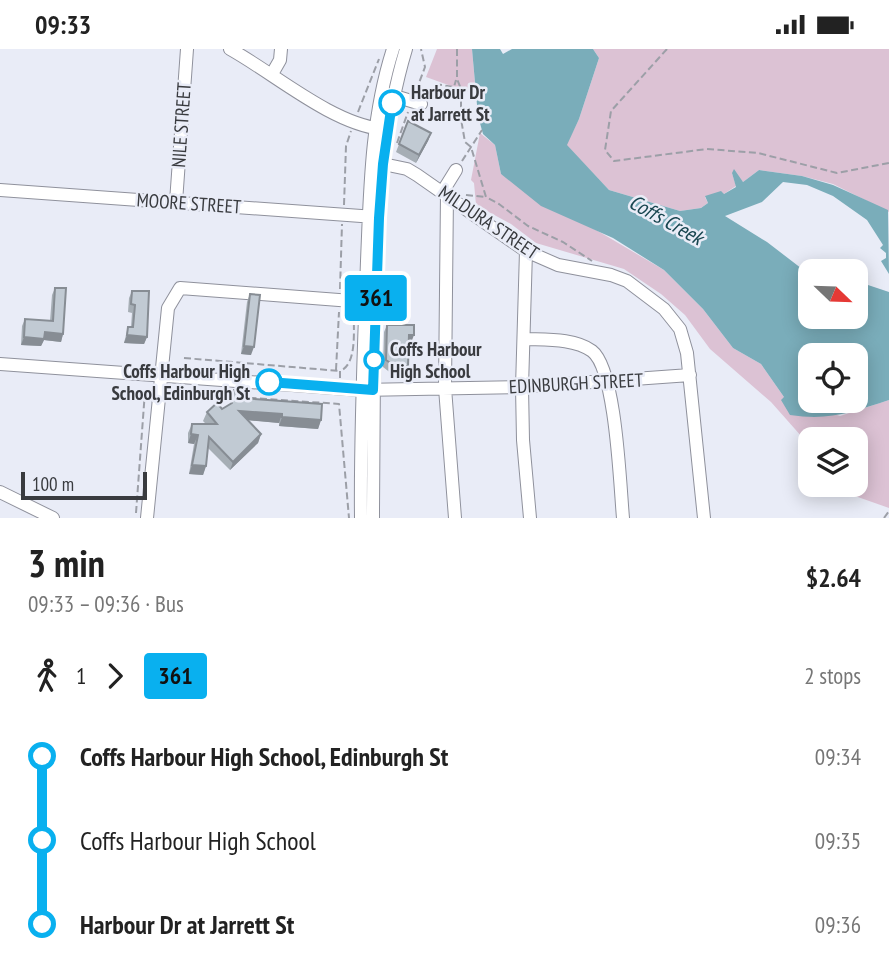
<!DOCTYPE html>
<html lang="en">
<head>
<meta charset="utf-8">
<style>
	:root { --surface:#fff; --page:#f6f6f6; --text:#222; --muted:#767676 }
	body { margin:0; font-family:"PT Sans Narrow",sans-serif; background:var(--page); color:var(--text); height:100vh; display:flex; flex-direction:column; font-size:26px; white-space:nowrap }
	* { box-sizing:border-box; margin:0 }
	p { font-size:23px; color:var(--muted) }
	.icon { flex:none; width:38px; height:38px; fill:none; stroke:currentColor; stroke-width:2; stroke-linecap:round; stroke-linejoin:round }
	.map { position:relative; height:469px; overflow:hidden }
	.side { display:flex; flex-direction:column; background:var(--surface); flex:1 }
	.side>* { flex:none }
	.badge { padding:0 14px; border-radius:5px; font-size:24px; line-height:46px }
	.needle { width:46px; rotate:113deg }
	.buttons { position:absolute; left:798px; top:210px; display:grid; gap:14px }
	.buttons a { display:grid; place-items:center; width:70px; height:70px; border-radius:14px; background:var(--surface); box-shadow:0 4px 18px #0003; font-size:35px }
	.scale { position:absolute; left:21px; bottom:18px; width:126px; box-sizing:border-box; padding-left:7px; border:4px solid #393b3f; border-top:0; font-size:19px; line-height:24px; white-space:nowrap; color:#393b3f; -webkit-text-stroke:5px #e9ecf7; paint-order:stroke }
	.map>.badge { position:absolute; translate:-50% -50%; box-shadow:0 0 0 4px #fff }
	.legs { display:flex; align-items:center; gap:10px; height:77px; padding:0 28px; font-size:23px }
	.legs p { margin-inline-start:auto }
	.summary { display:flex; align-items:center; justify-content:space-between; height:119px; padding:0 28px }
	h1 { font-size:38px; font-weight:700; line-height:52px }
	ul { padding:0 28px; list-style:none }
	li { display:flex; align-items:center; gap:24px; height:84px; font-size:26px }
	li i { display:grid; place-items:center; width:10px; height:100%; margin:0 9px; background:currentColor }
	li i::after { content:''; width:18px; height:18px; margin:-9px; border:5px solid; border-radius:50%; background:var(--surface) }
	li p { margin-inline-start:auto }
	li:first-child i { background:linear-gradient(#0000 50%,currentColor 0) }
	li:last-child i { background:linear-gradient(currentColor 50%,#0000 0) }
	.status { display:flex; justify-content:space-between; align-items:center; height:49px; padding:0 35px; background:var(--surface); direction:ltr }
	.status svg { height:19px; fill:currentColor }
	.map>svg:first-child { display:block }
	.green { fill:#dcc2d4 }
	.water { fill:#7aadba; fill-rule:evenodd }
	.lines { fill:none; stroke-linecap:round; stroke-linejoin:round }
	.minor-casing { stroke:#8f919c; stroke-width:14 }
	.path { stroke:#9c9fa7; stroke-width:2; stroke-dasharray:7 3.5; stroke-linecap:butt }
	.minor { stroke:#fff; stroke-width:12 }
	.wall { fill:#a6aeb5 }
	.shaded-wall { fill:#878d94 }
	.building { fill:#c1cad3; stroke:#878d94; stroke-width:2 }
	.line-1-casing { stroke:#fff; stroke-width:16 }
	.line-1 { stroke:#09b0ef; stroke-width:10 }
	.stop-1-dot { fill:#fff; stroke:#09b0ef; stroke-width:3.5 }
	.labels { text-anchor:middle; stroke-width:5; stroke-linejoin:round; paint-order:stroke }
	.stop-label { font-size:19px; font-weight:bold; fill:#393b3f; stroke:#e9ecf7; text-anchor:start }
	.street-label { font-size:19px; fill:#393b3f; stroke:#e9ecf7 }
	.water-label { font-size:21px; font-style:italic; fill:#184650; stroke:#e9ecf7 }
</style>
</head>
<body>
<div class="status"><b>09:33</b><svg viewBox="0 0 49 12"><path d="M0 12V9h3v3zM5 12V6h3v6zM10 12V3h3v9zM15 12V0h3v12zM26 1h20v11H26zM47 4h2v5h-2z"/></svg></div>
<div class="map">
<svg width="889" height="469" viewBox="0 0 889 469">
	<rect width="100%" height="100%" fill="#e9ecf7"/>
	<path class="green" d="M437,0h35l4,46 -50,-18z
		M593,0h296v163l-56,-28 -31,-8 -43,-6 -16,12 -11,-9 4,13 -12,8 -19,3 3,6 -7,5 -21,3 -71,-21 -43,-45 13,-26 20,-61z
		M480,84l15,12 6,29 163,96 39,39 30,39 28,16 23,33 56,19 49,-16v108l-34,-12 -11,-11h12v-46h-46v7l-39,-44 -61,-53 -25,-34 -24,-21 -37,-25 -88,-26 -25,-19 -35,-19 -2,-22 -3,-3z"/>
	<path class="water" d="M472,0h28l3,5 9,-5h81l6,9 -20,61 -12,26 42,45 71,21 21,-3 7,-5 -3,-7 16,-5 3,3 12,-7 -4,-14 2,-4 9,13 16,-12 43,6 31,9 55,25 1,64 -8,-13 5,-3v-5l-6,-5 3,-3 -16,-25 -34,-24 -26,-11 -24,-3 -21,20 -37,14 42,26 43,33v42h46v-36l33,11v108c-37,12 -59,21 -99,15l-9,-15 3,-3 -23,-33 -28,-16 -30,-39 -39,-39 -51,-32 -72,-32 -40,-32 -6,-29 -12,-11 -5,-18zM810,306h46v46h-46z"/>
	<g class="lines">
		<g class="minor-casing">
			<path id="minor" d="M230,0c45,25 101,74 151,80
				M272,25l8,-14 1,-11
				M388,45l33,10
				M383,115l24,5 10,6 109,76 32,14 53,10 16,6 37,28 16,20 7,24 17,165
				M0,141l375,27
				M443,142l13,-21
				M447,145l-2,194 10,130
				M176,153l11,-153
				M526,202l-4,136 1,53 7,78
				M524,290c21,1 50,-1 68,12 24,18 28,135 31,167
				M0,315l361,26 161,-3 168,-12
				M0,443l53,26
				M147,469l21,-210 12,-20 185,14
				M361,469c-1,-86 3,-171 6,-257 3,-71 4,-144 26,-212
				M373,469c0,-79 1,-157 3,-236 3,-78 7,-157 30,-233"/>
		</g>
		<path class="path" d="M457,0v30l4,10v30l4,23 6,5 15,50 13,7 29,22 35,16 29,19
			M667,0l-56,62 -6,39 9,11 93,-12 51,4 79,20 52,-10
			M435,35l19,3 2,-7
			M416,42l9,-24 -4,-18
			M358,63l21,-53
			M438,72l22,-2
			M397,94l11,-31
			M462,112l20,-31
			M466,146l19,2
			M344,156l2,-59 5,-15
			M340,240l2,-65
			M184,309l156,13
			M336,321l3,-58
			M340,329v-7c18,-7 13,-43 14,-59
			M169,343l64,4
			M239,348l100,7 10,114
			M136,464l9,-122h5
			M884,469l5,-7"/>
		<use href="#minor" class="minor"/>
	</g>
	<path class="wall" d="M408,72l23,12 -3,8 -12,22 -20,-11z
		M55,239l8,46 -2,8 -17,-2 -3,6 -20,-1 1,-19 3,-7 25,2 2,-26z
		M132,242l15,46 -3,7 -20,-1 4,-16h3l1,-14 -4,-1 1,-14z
		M250,245l1,61 -10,-1 6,-52z
		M387,276l24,18h-2l-4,31h-13l-9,-7 1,-35z
		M234,341l7,8 80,22 -3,9 -39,-3v-3l-31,-3 13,14 -3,9 -28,27 -22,-22 -2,18 -3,9 -14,-1 5,-30 -6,-1v-10l4,-9h14l-3,-3 4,-9 15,-3 8,-5z"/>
	<path class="shaded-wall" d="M431,84l-3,8 -12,22 3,-8z
		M45,283l18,2 -2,8 -17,-2 -3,6 -20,-1 3,-8z
		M127,286l20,2 -3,7 -20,-1z
		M409,286h5l-3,8h-5z
		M244,297l10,1 -3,8 -10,-1z
		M395,317h13l-3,8h-13z
		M239,362l43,3 -3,9 -44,-4z
		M282,368l39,3 -3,9 -39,-3z
		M191,385l7,1 -4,9 -6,-1z
		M261,385l-3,9 -28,27 3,-8z
		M192,416l14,1 -3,9 -14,-1z"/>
	<path class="building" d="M408,72l23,12 -12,22 -20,-11z
		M55,239h11l-3,46 -18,-2 -1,7 -20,-2 1,-18 28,2z
		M132,242h17l-2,46 -20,-2 1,-8h5l2,-22 -4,-1z
		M250,245l10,1 -6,52 -10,-1z
		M387,276h27v10h-5l-1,31h-13l-9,-6z
		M234,341h7v8l81,6 -1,16 -39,-3v-3l-43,-3 22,23 -28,28 -24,-25 -3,29 -14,-1 6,-30 -7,-1 1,-10h25l-10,-12 10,-9 5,6 10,-6z"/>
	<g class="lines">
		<g class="line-1-casing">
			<path id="line-1" d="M269,333l104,8 6,-172 4,-54 9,-61"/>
		</g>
		<use href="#line-1" class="line-1"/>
	</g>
	<g class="stop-1-dot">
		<circle cx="392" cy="54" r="12"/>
		<circle cx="374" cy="311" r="9"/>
		<circle cx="269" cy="333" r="12"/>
	</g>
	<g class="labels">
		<g class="stop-label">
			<text x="411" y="50">Harbour Dr<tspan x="411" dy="22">at Jarrett St</tspan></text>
			<text x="390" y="307">Coffs Harbour<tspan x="390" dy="22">High School</tspan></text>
			<text x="250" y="329" text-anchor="end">Coffs Harbour High<tspan x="250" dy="22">School, Edinburgh St</tspan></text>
		</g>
		<g class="street-label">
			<text transform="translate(181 76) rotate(-86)" y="7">NILE STREET</text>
			<text transform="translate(189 154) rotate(4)" y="7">MOORE STREET</text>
			<text transform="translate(489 173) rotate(34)" y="7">MILDURA STREET</text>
			<text transform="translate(576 334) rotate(-3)" y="7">EDINBURGH STREET</text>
		</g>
		<g class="water-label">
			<text transform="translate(666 171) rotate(29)" y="7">Coffs Creek</text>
		</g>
	</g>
</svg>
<div class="buttons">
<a><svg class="needle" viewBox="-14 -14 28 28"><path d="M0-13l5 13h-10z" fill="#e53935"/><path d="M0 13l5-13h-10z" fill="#767676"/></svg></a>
<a><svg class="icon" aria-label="locate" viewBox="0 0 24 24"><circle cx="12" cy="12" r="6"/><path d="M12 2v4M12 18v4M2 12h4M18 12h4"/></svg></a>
<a><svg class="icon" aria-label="layers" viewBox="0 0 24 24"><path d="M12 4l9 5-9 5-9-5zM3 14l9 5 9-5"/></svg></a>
</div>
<div class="scale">100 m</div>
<b class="badge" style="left:376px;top:249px;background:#09b0ef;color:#111">361</b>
</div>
<section class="side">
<div class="summary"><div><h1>3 min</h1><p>09:33 – 09:36 · Bus</p></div><b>$2.64</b></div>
<div class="legs"><svg class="icon" aria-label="walk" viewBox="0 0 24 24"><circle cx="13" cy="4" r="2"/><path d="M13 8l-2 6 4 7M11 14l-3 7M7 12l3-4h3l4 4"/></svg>1<svg class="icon" aria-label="forward" viewBox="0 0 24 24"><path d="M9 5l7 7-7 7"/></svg><b class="badge" style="background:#09b0ef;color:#111">361</b><p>2 stops</p></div>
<ul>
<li><i style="color:#09b0ef"></i><b>Coffs Harbour High School, Edinburgh St</b><p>09:34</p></li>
<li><i style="color:#09b0ef"></i><span>Coffs Harbour High School</span><p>09:35</p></li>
<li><i style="color:#09b0ef"></i><b>Harbour Dr at Jarrett St</b><p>09:36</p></li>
</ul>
</section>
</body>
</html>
